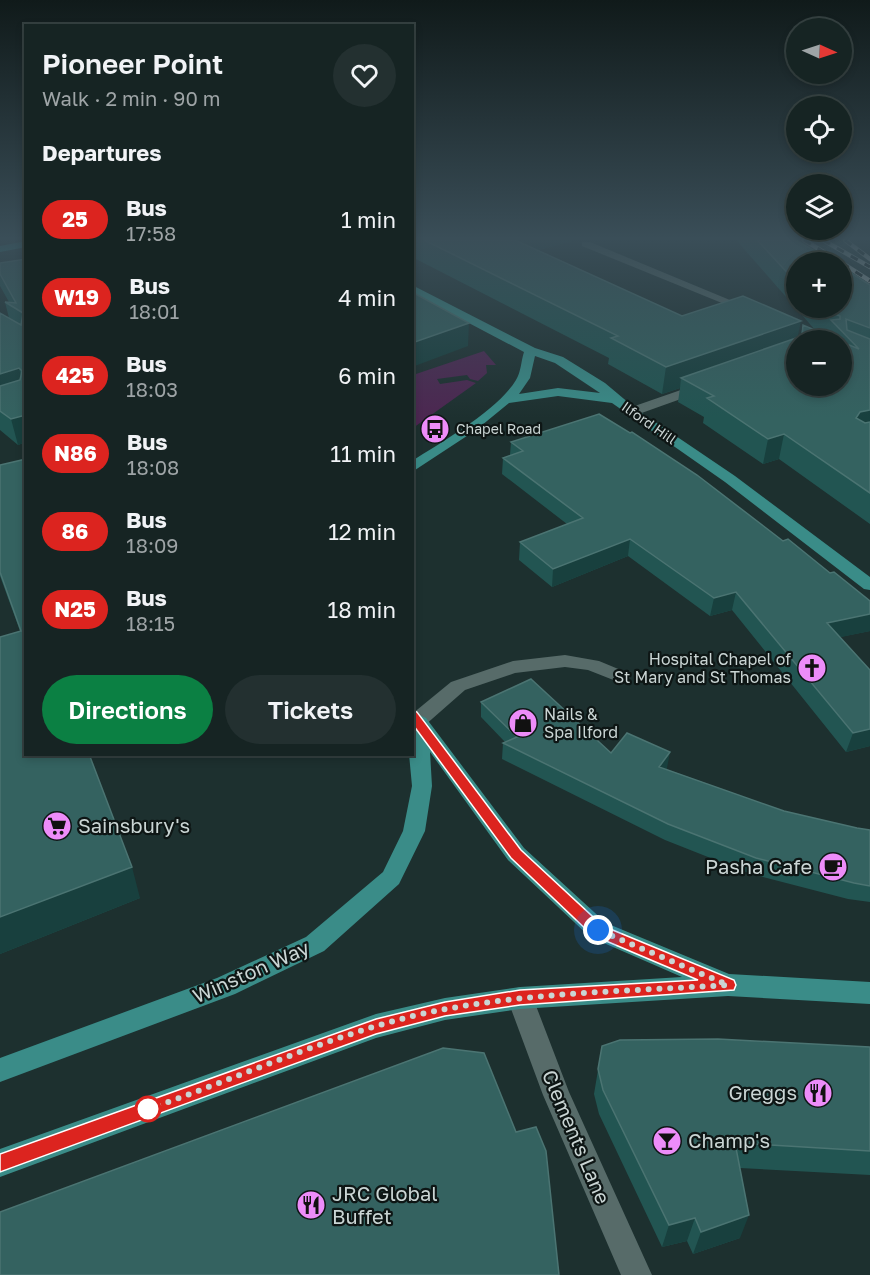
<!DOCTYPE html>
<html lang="en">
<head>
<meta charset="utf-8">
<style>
	:root { --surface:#162423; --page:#233030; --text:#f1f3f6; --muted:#9ea4a6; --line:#354141; --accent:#0b8043 }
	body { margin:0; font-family:"Golos Text",sans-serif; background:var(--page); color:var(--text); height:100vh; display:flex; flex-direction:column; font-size:22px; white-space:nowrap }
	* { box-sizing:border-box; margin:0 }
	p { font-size:20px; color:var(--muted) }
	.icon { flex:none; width:33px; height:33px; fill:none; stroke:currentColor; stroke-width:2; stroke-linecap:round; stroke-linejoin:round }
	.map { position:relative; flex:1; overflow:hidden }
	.drawer { position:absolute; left:24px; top:24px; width:390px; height:732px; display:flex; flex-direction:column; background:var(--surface); border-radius:0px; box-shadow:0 3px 9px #0003,0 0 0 2px var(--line) }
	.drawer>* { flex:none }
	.badge { padding:0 12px; border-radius:20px; font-size:21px; line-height:39px }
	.needle { width:39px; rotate:93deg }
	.fabs { position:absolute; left:786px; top:18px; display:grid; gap:12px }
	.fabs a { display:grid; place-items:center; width:66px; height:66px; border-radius:50%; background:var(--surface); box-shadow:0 3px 9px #0003,0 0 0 2px var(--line); font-size:30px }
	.you { position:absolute; width:30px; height:30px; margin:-15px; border:4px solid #fff; border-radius:50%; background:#1a73e8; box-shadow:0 0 0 9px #1a73e833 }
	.map>.badge { position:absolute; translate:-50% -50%; box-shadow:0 0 0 3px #fff }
	h2 { padding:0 18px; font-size:22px; line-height:54px }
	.round { display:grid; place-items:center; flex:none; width:63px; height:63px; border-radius:32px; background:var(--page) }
	.summary { display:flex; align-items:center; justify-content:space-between; height:102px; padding:0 18px }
	h1 { font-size:28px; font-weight:600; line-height:45px }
	.action { display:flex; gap:12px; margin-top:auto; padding:12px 18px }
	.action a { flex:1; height:69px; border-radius:36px; background:var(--accent); color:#fff; font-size:24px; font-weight:600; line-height:69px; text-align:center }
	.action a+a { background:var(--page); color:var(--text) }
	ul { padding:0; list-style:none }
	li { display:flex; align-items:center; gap:18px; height:78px; padding:0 18px }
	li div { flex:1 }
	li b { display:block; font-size:22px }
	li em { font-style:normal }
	li .badge { min-width:66px; font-weight:700; text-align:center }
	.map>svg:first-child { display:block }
	.green { fill:#4c2751 }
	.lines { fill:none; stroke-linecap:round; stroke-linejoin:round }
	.street { fill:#576b69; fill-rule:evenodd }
	.primary { fill:#3a8c88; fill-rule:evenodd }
	.highway { fill:#26a29d; fill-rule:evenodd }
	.rail-casing { stroke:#a8b4b3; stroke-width:4.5 }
	.rail { stroke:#0e1615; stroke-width:3; stroke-dasharray:8; stroke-linecap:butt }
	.wall { fill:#225552; fill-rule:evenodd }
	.shaded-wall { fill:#18403e }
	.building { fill:#346260; stroke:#4b7472; stroke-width:1.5 }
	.line { fill:#dc241f; stroke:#fff; stroke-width:1.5 }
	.walk { stroke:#cad5d4; stroke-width:6; stroke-dasharray:0 10.8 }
	.stop-dot { fill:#fff; stroke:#dc241f; stroke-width:3 }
	.labels { text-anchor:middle; stroke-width:4.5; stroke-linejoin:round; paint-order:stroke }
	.far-street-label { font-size:14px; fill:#cad5d4; stroke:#0e1615 }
	.far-poi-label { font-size:14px; fill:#cad5d4; stroke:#0e1615; text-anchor:start }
	.poi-label { font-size:16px; fill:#cad5d4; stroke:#0e1615; text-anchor:end }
	.near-poi-label { font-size:20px; fill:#cad5d4; stroke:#0e1615; text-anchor:start }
	.near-street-label { font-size:20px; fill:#cad5d4; stroke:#0e1615 }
</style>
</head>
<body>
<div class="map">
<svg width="870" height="1275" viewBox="0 0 870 1275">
	<rect width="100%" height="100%" fill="#1d302f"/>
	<path class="green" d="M484,351l12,14h-10l1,8 -9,8 -8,-2 -3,-4 -30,4 3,5 27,-4 9,3 -63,45v-53z"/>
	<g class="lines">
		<path class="street" d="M582,242h8l164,68 -6,3 -4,-1 -162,-66z
			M701,383l6,4 -1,3 -70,25 -5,1 -7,-4 2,-3z
			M565,655l34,6 29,12 2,4 -2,4 -7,2 -33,-13 -23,-3 -50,6 -50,17 -41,36h-12v-12l39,-32 62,-21z
			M520,987l9,3 4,8 36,94 83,183h-31l-78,-180 -36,-97 4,-8z"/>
		<path class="primary" d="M412,285l123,63 28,9 42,26 31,26 99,67 135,101v13l-6,-1 -139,-107 -113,-79 -54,-7 -49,7 -33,27 -64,42v-11c31,-20 86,-51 104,-81 5,-8 5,-19 8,-28l-112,-59zM535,356l20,7 45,30 -42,-5 -39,6 11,-16z
			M417,714l9,4 98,130 82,75 123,51 141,8v22l-142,-8 -208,13 -75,11 -69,18 -376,139v-28l376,-135 69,-16 75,-11 162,-10 -92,-40 -82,-77 -78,-108 2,34 -7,45 -26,53 -75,67 -89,43 -235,88v-24l217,-80 89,-41 77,-65 20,-41 9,-45 -3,-32h3v-38z"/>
		<path class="highway" d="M26,241v6l-26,5v-6z"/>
		<g class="rail-casing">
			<path id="rail" d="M804,240l36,22
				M823,240l47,27
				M845,240l25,19
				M842,263l28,18"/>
		</g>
		<use href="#rail" class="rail"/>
	</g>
	<path class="wall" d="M412,240h164l-38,10 144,66 116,21h2l3,-12 13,6 -79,-90v-1h59v68h46l28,-23v239l-91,-65 -16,5 -60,-41 1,-6 -26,-15 2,-14 -18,6 -54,-30 1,-6 -197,-101zM796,340h46v46z
		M26,259v183l-8,3 -18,-15v-117l9,5 -4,-16h4l-9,-16v-23z
		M511,442l359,189 -30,6 30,33v76l-24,6 -114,-142 -22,6 -82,-60 -76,31 -33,-27 1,-18 47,-18 -65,-50 1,-16 7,-3z
		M26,459v295l114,144 -140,56v-317l20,-6 -20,-55v-111z
		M481,702l130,51 56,15 -1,1 118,42 73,17 13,2v72l-22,-3 -97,-25 -86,-34 -163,-81 1,-16 2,-1 -24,-25z
		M602,1046l268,1v128l-130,-7v70l-47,16 -6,-13 -25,6 -63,-133 -5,-20z"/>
	<path class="shaded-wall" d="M507,240h69l-70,19z
		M801,321l-4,19 -116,38 -1,10 -18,6 4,-27z
		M469,323l-1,23 -56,21v-24z
		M19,368l6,25 -25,7v-26z
		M870,410v22l-14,-14 4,-6z
		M26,415v27l-8,3 -7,-26z
		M784,434l-5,25 -16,5 5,-25z
		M630,539l-2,17 -76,31 1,-18z
		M736,592l-4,18 -22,6 4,-18z
		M870,614v17l-48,10 5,-18z
		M870,729v17l-24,6 7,-19z
		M670,752l-3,16 -11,14 3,-15z
		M132,867l8,31 -140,56v-37z
		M749,1215l-9,23 -47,16 8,-22z
		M695,1218l-8,23 -25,6 7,-22z"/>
	<path class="building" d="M424,240h91l167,76 61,-20 58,25 -135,46 -55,-29 7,-2z
		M757,240h39l38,22h-38v20z
		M26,259v156l-15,4 -11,-8v-25l20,-6 2,-9 -3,-3 -19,6v-61l21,12 2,-12 -18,-11 11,1 -16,-29v-11z
		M842,267l28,18v43l-24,-9 1,11 23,9v71l-10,2 -4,6 9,5 5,-1v71l-86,-59 -16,5 -61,-41 7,-2 -33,-18 121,-42 1,-11 36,15h-43v46h46v-44l17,7 -28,-29 9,-1v-3l-20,-8h22z
		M412,292l57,31 -57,20z
		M599,414l31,19 2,-1 65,43 86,66 5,-2 42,34 4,-1 36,29v13l-43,9 43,47v59l-17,4 -117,-141 -22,6 -84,-59 -77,30 -33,-27 63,-24 -80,-60 20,-7 -12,-9z
		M26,459v295h63l43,113 -132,50v-280l21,-6 -21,-59v-107z
		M531,679l80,74 16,-20 43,19 -11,15 125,44 73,17 13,2v56l-16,-3 -98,-25 -88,-34 -165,-81 14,-6 -36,-35z
		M718,1039l152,8v104l-135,-8 14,72 -48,17 -6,-14 -26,7 -66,-135 -5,-21 4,-23 18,-6z
		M443,1048l41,5 32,79 20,-5 10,24 13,124h-559v-63z"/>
	<linearGradient id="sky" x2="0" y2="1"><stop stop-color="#101a1a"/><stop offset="0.57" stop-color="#3a4e58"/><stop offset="1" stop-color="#3a4e58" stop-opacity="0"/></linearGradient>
	<rect width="870" height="418" fill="url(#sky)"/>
	<path class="line" d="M412,710l5,2 104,138 82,76 131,54 2,5 -2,5 -214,15 -75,11 -69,18 -376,138v-18l376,-135 69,-17 75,-12 178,-10 -106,-45 -81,-77 -103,-140 -2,-3z"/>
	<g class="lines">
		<path class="walk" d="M148,1109c97,-33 199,-82 298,-100 93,-17 188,-18 282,-24l-130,-55"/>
	</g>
	<defs>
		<g id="bus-disc" transform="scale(1.5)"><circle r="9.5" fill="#ed8cf9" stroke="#0e1615"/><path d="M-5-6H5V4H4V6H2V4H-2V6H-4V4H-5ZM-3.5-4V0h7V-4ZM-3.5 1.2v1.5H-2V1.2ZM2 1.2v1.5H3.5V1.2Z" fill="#111"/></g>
		<g id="church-disc" transform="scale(1.5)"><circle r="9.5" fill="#ed8cf9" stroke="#0e1615"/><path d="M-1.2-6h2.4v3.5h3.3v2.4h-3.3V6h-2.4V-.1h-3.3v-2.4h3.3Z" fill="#111"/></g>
		<g id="shop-disc" transform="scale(1.5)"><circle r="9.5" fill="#ed8cf9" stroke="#0e1615"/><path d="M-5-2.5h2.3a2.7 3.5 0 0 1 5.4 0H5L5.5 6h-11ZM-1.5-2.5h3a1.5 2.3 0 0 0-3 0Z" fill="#111"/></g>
		<g id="supermarket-disc" transform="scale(1.5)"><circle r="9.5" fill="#ed8cf9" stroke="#0e1615"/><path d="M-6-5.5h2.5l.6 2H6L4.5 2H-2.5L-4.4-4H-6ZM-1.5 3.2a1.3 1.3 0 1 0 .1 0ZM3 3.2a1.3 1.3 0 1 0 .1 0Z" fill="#111"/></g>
		<g id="cafe-disc" transform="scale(1.5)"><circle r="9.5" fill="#ed8cf9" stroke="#0e1615"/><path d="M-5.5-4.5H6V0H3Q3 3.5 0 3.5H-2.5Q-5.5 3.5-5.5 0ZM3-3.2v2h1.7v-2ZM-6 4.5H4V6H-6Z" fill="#111"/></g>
		<g id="restaurant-disc" transform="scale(1.5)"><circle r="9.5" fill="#ed8cf9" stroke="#0e1615"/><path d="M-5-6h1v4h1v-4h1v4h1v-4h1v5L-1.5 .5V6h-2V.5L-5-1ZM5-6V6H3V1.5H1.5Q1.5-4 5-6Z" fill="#111"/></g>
		<g id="bar-disc" transform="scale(1.5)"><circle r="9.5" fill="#ed8cf9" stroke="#0e1615"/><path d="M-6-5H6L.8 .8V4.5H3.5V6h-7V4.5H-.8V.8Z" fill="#111"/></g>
	</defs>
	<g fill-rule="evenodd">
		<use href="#bus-disc" x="435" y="429"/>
		<use href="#church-disc" x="812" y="668"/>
		<use href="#shop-disc" x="523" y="723"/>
		<use href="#supermarket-disc" x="57" y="826"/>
		<use href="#cafe-disc" x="833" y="867"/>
		<use href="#restaurant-disc" x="818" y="1093"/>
		<use href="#bar-disc" x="667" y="1141"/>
		<use href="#restaurant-disc" x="311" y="1205"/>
	</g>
	<circle class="stop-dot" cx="148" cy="1109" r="12"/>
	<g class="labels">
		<g class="far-street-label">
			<text transform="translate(649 423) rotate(35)" y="5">Ilford Hill</text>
		</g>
		<g class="far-poi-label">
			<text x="456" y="434">Chapel Road</text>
		</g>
		<g class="poi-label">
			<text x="791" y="665">Hospital Chapel of<tspan x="791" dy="18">St Mary and St Thomas</tspan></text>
			<text x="544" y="720" text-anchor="start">Nails &amp;<tspan x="544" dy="18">Spa Ilford</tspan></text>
		</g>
		<g class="near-poi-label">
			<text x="78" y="833">Sainsbury's</text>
			<text x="812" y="874" text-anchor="end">Pasha Cafe</text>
			<text x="797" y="1100" text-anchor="end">Greggs</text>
			<text x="688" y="1148">Champ's</text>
			<text x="332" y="1201">JRC Global<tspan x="332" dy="23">Buffet</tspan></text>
		</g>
		<g class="near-street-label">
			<text transform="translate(251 972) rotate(-24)" y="7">Winston Way</text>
			<text transform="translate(576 1137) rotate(67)" y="7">Clements Lane</text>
		</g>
	</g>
</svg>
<div class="fabs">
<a><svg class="needle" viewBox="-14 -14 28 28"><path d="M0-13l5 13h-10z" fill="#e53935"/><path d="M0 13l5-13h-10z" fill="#9ea4a6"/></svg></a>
<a><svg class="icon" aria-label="locate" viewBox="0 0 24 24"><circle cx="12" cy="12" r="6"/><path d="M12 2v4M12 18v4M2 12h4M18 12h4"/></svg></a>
<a><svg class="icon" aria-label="layers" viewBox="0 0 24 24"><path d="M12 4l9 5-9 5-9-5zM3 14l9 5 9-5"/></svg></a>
<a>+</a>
<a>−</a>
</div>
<div class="you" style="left:598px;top:930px"></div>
<section class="drawer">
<div class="summary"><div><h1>Pioneer Point</h1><p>Walk · 2 min · 90 m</p></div><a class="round"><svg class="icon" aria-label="heart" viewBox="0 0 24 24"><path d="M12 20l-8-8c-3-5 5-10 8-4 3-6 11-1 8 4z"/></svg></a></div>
<h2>Departures</h2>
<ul>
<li><span class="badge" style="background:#dc241f;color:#fff">25</span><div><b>Bus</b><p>17:58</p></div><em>1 min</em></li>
<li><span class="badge" style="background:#dc241f;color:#fff">W19</span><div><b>Bus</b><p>18:01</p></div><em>4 min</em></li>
<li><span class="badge" style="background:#dc241f;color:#fff">425</span><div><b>Bus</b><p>18:03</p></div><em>6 min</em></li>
<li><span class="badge" style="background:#dc241f;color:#fff">N86</span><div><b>Bus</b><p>18:08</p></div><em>11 min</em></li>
<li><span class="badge" style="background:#dc241f;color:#fff">86</span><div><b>Bus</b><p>18:09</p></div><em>12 min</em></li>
<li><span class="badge" style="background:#dc241f;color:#fff">N25</span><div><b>Bus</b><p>18:15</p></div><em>18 min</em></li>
</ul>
<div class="action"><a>Directions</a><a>Tickets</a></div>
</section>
</div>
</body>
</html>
